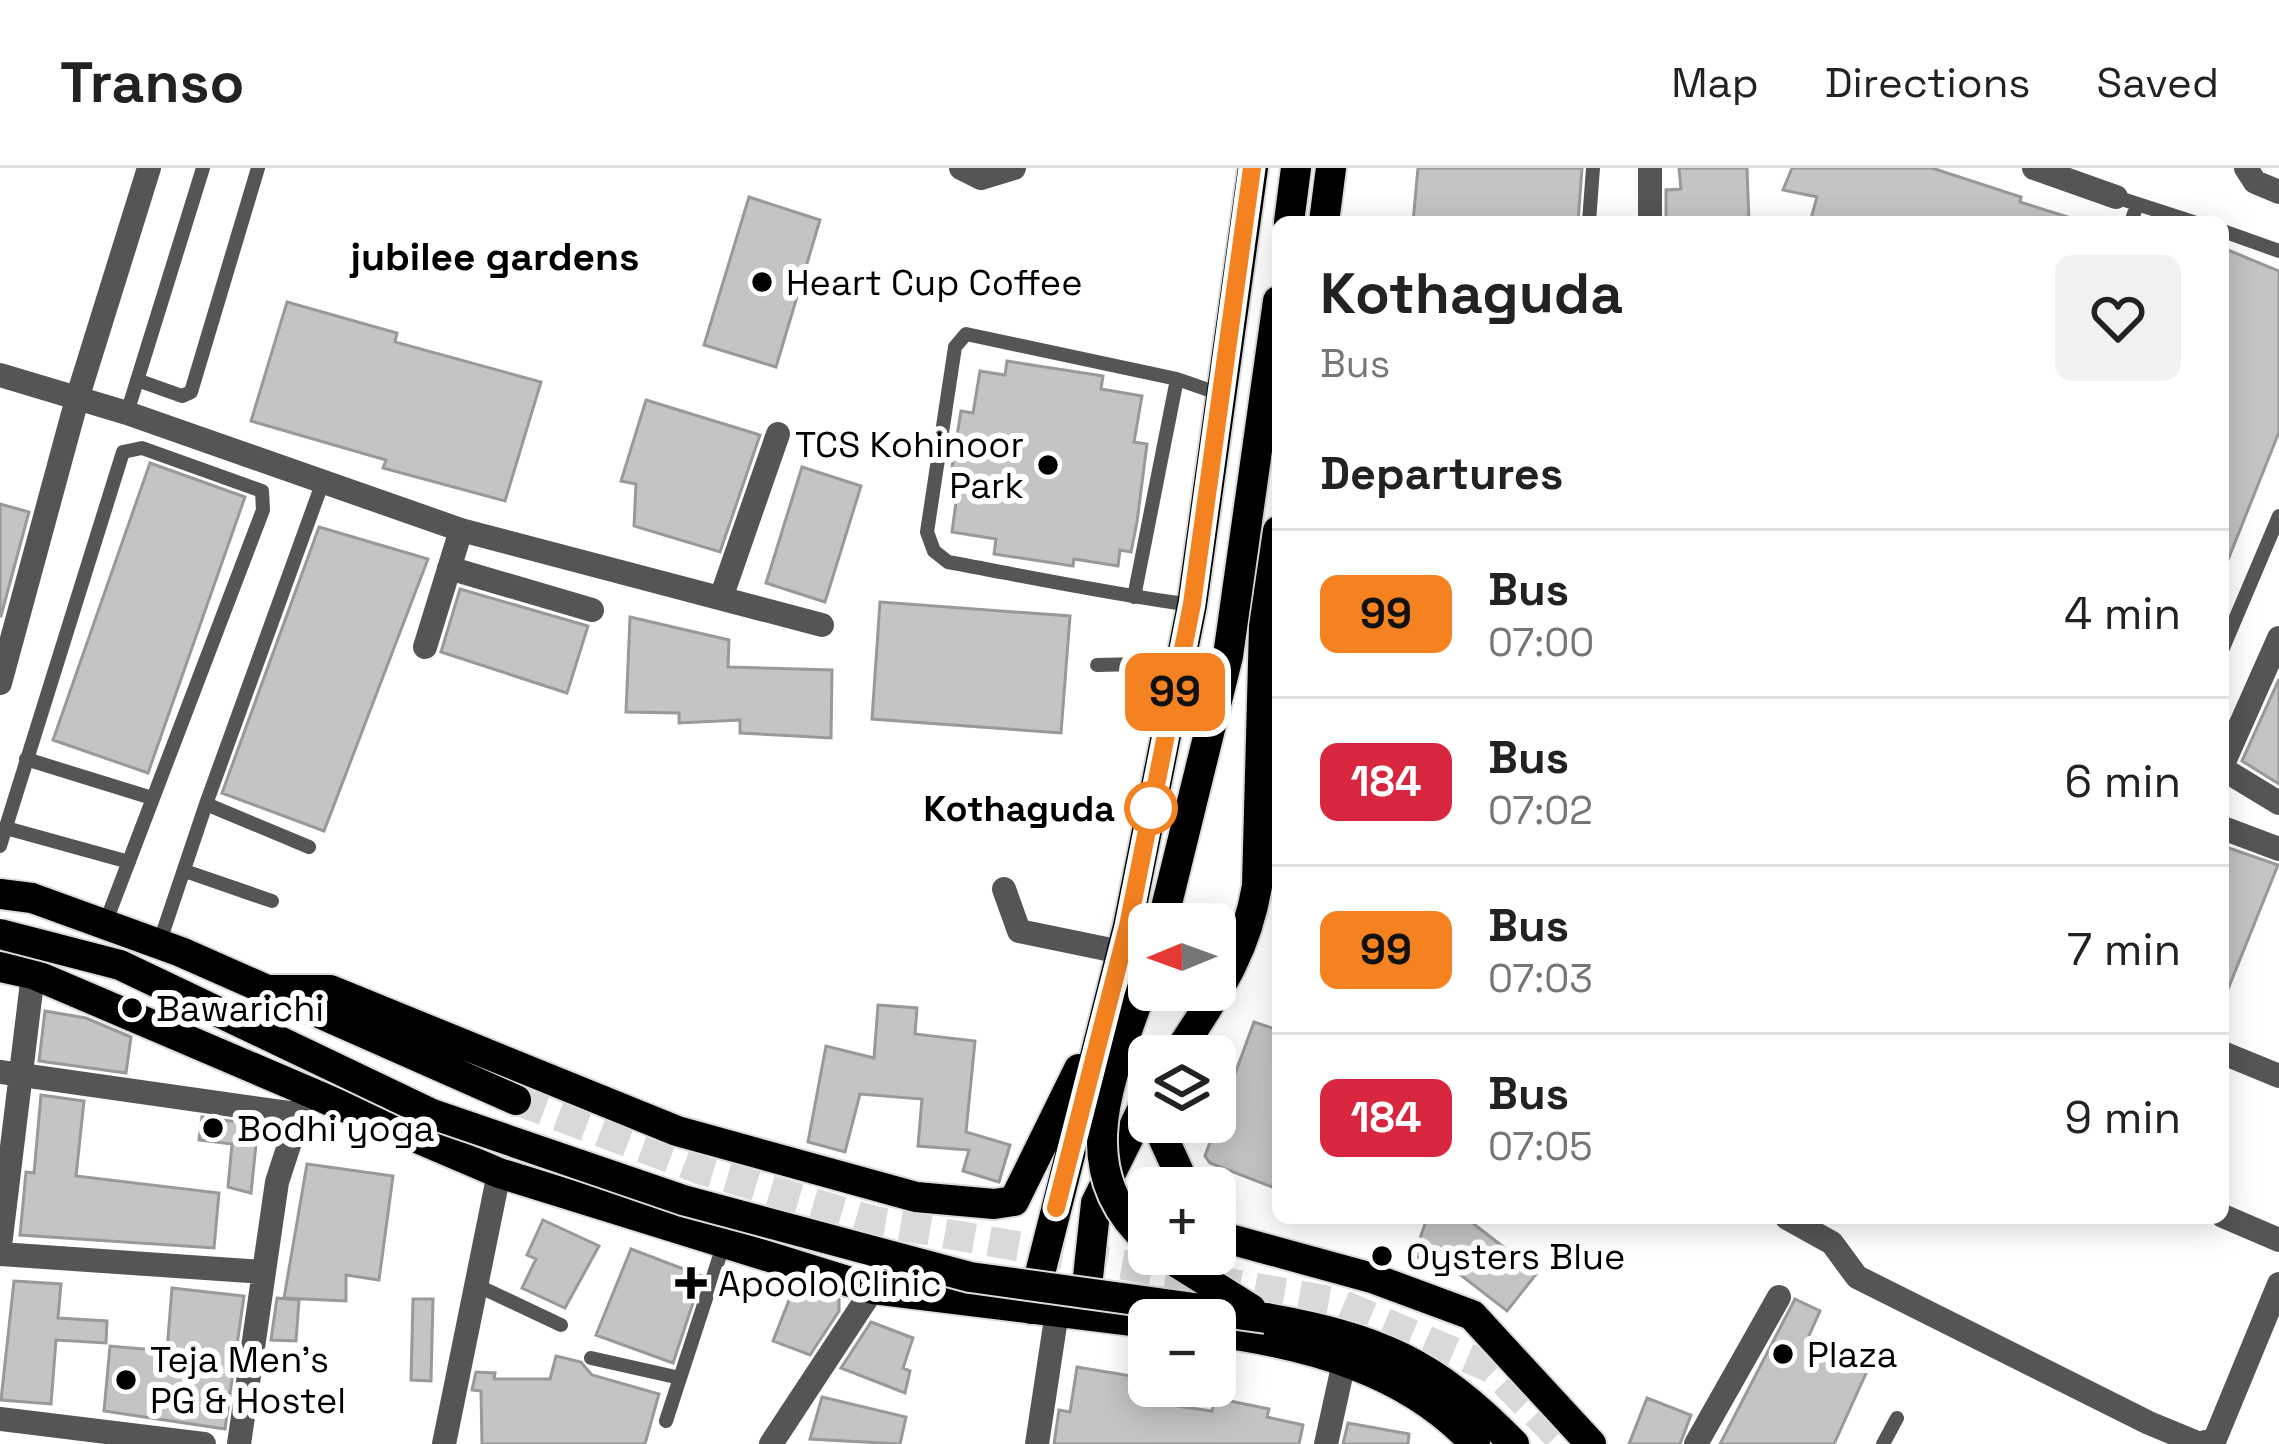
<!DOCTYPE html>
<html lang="en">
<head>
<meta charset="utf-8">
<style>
	:root { --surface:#fff; --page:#f2f2f2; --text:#222; --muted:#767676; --line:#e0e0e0 }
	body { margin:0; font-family:"Space Grotesk",sans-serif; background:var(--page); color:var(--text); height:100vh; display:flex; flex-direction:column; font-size:45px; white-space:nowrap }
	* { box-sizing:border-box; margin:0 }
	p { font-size:39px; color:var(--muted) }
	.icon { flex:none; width:66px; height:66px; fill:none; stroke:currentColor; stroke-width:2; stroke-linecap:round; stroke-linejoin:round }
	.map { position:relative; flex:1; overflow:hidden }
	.details { position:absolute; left:1272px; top:48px; width:957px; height:1008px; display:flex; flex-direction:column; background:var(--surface); border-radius:18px; box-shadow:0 6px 30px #0003 }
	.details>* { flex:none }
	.badge { padding:0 24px; border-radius:18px; font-size:42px; line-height:78px }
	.needle { width:78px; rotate:269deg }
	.buttons { position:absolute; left:1128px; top:735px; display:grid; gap:24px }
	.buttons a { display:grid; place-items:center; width:108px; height:108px; border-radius:18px; background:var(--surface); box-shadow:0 6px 30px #0003; font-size:60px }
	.map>.badge { position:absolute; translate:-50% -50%; box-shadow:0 0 0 6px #fff }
	h2 { padding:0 48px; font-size:45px; line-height:108px }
	.round { display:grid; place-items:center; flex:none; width:126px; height:126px; border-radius:18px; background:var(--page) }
	.summary { display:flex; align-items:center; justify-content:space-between; height:204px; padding:0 48px }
	h1 { font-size:57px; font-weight:800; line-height:90px }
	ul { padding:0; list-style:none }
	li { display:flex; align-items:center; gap:36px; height:168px; padding:0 48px; border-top:3px solid var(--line) }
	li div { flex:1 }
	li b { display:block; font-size:45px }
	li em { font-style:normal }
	li .badge { min-width:132px; font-weight:700; text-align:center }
	header { display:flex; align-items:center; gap:72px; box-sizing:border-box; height:168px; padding:0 60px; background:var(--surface); border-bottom:3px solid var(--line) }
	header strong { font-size:57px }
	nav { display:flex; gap:66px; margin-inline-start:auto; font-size:42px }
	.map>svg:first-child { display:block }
	.building { fill:#c4c4c4; stroke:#999; stroke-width:3 }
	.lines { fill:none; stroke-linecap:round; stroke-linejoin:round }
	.primary-tunnel { stroke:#d9d9d9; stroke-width:30; stroke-dasharray:30 15; stroke-linecap:butt }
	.primary-casing { stroke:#dbdbdb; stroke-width:34 }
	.lane { stroke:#555; stroke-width:14 }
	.street { stroke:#555; stroke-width:24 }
	.primary { stroke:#000; stroke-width:30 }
	.primary-bridge-casing { stroke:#dbdbdb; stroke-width:34; stroke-linecap:butt }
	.primary-bridge { stroke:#000; stroke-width:30 }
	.line-casing { stroke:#fff; stroke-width:27 }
	.line { stroke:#f58220; stroke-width:18 }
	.poi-dot { fill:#000; stroke:#fff; stroke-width:4.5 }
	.stop-dot { fill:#fff; stroke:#f58220; stroke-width:6 }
	.labels { text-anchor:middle; stroke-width:12; stroke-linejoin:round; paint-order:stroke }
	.poi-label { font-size:36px; fill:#000; stroke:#fff; text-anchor:start }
	.stop-label { font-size:36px; font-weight:bold; fill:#000; stroke:#fff; text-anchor:end }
	.neighbourhood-label { font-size:39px; font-weight:bold; fill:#000; stroke:#fff }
</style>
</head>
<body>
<header>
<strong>Transo</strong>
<nav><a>Map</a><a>Directions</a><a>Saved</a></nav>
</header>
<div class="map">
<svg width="2279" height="1276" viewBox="0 0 2279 1276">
	<rect width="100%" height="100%" fill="#fff"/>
	<path class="building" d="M1418,0h164l-4,54h-165z
		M1679,0h68l2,54h-83v-32l15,-1z
		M1792,0h140l89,29 -1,5 48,15v5h-258l7,-25 -34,-7z
		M749,29l71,23 -44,147 -72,-22z
		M2223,80l56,23v161l-55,138z
		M287,134l110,31 -2,9 146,40 -36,119 -122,-33 3,-8 -135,-39z
		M1007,193l96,15 -2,13 41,7 -8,46 13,2 -10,78 -6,30 -11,-2 -2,16 -44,-7 -1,7 -79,-12 2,-15 -44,-7 6,-45 -9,-1 12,-75 12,2 7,-42 25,4z
		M646,232l114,35 -40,117 -86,-26 2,-42 -15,-3z
		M150,295l95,34 -97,276 -95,-33z
		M802,299l59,19 -36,116 -59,-19z
		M0,336l29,8 -28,104h-1z
		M319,359l109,32 -104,272 -102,-38z
		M460,421l128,37 -21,67 -126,-41z
		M880,434l190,14 -9,117 -189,-14z
		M630,449l99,23 -1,27 104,3 -1,68 -91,-5v-13l-61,3v-10l-53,-1z
		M2279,511v105l-37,-23z
		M2223,678l55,19 -54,134h-1z
		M878,837l39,3 -2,26 60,7 -9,91 44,13 -11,37 -36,-11 6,-21 -51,-4 4,-47 -62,-5 -15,58 -37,-10 18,-96 48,12z
		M45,843l41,7 45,19 -5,36 -87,-12z
		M1254,854l24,8v141l-6,16 -62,-24 -5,-7z
		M41,927l43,6 -8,75 143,17 -5,55 -194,-13 6,-63 8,1z
		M202,949l56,8 -7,68 -23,-6 4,-43 -33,-4z
		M307,996l86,12 -14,104 -33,-5v26l-62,-3z
		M1427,1050h39l71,55 -30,38 -54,-42 -39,-13z
		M543,1052l56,26 -34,62 -43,-20 14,-29 -9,-4z
		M631,1081l71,27 -29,87 -77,-28z
		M14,1113l47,3 -3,34 49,3 -1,22 -50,-3 -5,64 -50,-4z
		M795,1117l44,14v12l-29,44 -37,-14z
		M172,1120l72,8 -19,133 -121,-18 6,-65 57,5z
		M277,1130l22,2 -3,41 -25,-1z
		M413,1131h20l-2,82 -20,-1z
		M1795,1131l25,12 -13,29 61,29 -34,75h-114z
		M871,1154l42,16 -10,30 7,3 -5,22 -64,-25z
		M556,1188l25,6 11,13 67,19 -14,50h-163l-1,-53 -9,-1 4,-18 19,1 -1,6h56z
		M1077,1199l72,12v23l63,9 3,-13 54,11 -2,8 36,8 -4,19h-245l5,-34 11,2z
		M822,1229l84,20 -6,27 -90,-5z
		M1647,1230l44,17 -11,29h-51z
		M1348,1255l61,11 -1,10h-65z"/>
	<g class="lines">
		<path class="primary-tunnel" d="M516,932l183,69 175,52 462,81 155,66 75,76"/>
		<g class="primary-casing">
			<path id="primary" d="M1289,54l7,-54
				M1324,54l7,-54
				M0,726l32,4 149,54 335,148
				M1162,756l66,-268 50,-355
				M0,799l33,7 466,199 374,116 276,34
				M268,822h62l347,141 239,66 78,7 20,-3 65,-132
				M1176,888c38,-59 69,-99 81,-170l7,-259 14,-96
				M1156,954l30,66
				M1215,1067l157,43 100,37 119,129
				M1031,1141l97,-383 64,-321 61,-437
				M1084,1146l12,-111 53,-107
				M1266,1150c112,20 168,44 248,126
				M1215,1164c95,13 193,39 260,112"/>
		</g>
		<path class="lane" d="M2116,29l77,25
			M1589,54l4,-54
			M2131,54l6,-17
			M2223,63l56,20
			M1177,211l46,16
			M137,212l45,16 9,-4 67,-224
			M127,245l76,-245
			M1134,429l43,-218 -211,-45 -11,13 -28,185 7,19 14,11c81,15 162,32 244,43
			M2223,480l56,-132
			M1097,497l83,-2
			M26,591l126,39
			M6,660l123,34
			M0,678l123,-394 19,-4 120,43 1,19 -158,414
			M309,679l-103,-43 116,-320
			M185,703l87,30
			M159,776l47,-140
			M474,1116l87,41
			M591,1190l89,20
			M666,1253l58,-178
			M1883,1276l14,-26"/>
		<path class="street" d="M961,0l20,10 33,-10
			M2034,0l82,29
			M2246,0l9,14 24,10
			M1650,54v-54
			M0,207l127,38 334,117 361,95
			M449,400l143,42
			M721,430l57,-164
			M425,479l36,-117
			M0,515l77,-284 72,-231
			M2223,596l56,-126
			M2223,601l56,34
			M2223,660l56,21
			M1004,721l15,42 102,21
			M2223,885l56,23
			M0,904l296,42
			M2223,1048l56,24
			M1787,1050l45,25 25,34 292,146 51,21 15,-5 64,-155
			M0,1078l33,-272
			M0,1086l263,18
			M0,1251l204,25
			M239,1276l38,-262 30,-92
			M444,1276l55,-271
			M771,1276l102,-155
			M1037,1276l20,-132
			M1326,1276l18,-82
			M1696,1276l83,-147"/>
		<use href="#primary" class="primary"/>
		<g class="primary-bridge-casing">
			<path id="primary-bridge" d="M0,766l120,31 312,149 251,86 287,77 296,41
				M1149,800c-30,94 -89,196 0,274
				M1163,1086l88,55"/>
		</g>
		<use href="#primary-bridge" class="primary-bridge"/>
	</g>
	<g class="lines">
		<g class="line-casing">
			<path id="line" d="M1056,1040l72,-282 64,-322 60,-436"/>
		</g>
		<use href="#line" class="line"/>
	</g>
	<g class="poi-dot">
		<circle cx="762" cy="114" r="12"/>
		<circle cx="1048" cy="297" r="12"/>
		<circle cx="132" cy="840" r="12"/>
		<circle cx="213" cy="960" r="12"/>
		<circle cx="1382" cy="1088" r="12"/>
		<path d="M685 1097h12v12h12v12h-12v12h-12v-12h-12v-12h12z"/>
		<circle cx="1783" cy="1186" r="12"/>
		<circle cx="126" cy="1212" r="12"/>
	</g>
	<circle class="stop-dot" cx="1151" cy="640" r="24"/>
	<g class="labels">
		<g class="poi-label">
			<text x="786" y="127">Heart Cup Coffee</text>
			<text x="1024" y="289" text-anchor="end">TCS Kohinoor<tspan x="1024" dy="41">Park</tspan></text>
			<text x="156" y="853">Bawarichi</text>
			<text x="237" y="973">Bodhi yoga</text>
			<text x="1406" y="1101">Oysters Blue</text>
			<text x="718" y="1128">Apoolo Clinic</text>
			<text x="1807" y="1199">Plaza</text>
			<text x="150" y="1204">Teja Men's<tspan x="150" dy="41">PG &amp; Hostel</tspan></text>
		</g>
		<g class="stop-label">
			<text x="1115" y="653">Kothaguda</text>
		</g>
		<g class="neighbourhood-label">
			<text x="495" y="102">jubilee gardens</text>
		</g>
	</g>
</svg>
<div class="buttons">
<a><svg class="needle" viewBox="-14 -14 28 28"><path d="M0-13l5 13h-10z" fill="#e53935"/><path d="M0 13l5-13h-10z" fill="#767676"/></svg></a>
<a><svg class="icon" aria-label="layers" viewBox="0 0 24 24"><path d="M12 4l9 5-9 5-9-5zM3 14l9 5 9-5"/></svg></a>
<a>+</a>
<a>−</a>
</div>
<b class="badge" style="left:1175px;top:524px;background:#f58220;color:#111">99</b>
<section class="details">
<div class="summary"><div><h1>Kothaguda</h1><p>Bus</p></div><a class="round"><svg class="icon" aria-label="heart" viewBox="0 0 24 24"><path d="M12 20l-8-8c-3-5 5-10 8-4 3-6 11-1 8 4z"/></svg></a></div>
<h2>Departures</h2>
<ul>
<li><span class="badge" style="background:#f58220;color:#111">99</span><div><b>Bus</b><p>07:00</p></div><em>4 min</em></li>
<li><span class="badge" style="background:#d7263d;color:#fff">184</span><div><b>Bus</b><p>07:02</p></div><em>6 min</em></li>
<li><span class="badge" style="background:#f58220;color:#111">99</span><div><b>Bus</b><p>07:03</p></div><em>7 min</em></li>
<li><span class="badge" style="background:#d7263d;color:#fff">184</span><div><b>Bus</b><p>07:05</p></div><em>9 min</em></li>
</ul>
</section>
</div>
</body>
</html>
